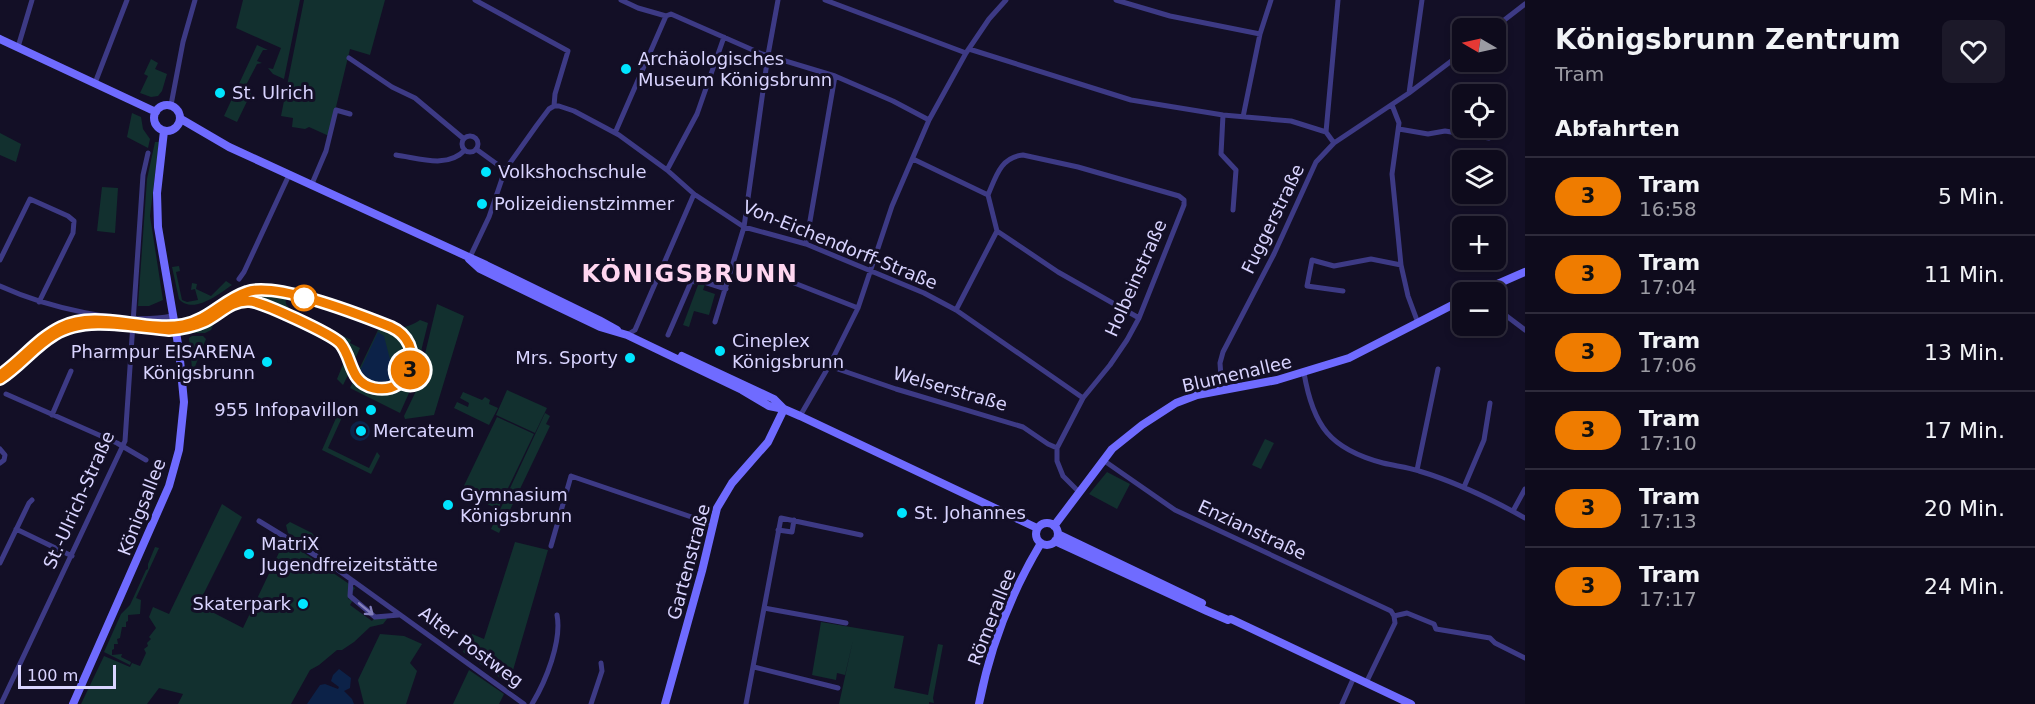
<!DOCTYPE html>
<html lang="de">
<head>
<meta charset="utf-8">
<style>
	:root { --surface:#0e0b1c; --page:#1c1929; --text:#f1f3f6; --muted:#9b9ba3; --line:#2e2b3b }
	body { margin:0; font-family:"DejaVu Sans",sans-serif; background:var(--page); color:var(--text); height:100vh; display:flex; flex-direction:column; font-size:22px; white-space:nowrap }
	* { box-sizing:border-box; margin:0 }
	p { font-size:20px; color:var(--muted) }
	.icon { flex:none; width:33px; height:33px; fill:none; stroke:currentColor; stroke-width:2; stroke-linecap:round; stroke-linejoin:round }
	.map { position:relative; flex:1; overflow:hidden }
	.side { display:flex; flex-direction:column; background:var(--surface); width:510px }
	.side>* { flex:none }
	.badge { padding:0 12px; border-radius:20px; font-size:21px; line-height:39px }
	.needle { width:39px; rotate:279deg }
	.buttons { position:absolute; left:1452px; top:18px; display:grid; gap:12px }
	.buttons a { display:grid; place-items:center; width:54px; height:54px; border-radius:9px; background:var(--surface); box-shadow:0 3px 9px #0003,0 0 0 2px var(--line); font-size:30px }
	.scale { position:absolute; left:18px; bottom:15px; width:98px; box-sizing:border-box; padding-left:6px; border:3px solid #d9d4ff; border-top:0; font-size:16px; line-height:21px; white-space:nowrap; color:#d9d4ff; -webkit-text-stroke:4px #130f26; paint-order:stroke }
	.map>.badge { position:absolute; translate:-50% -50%; box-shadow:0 0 0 3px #fff }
	h2 { padding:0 30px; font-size:22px; line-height:54px }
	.round { display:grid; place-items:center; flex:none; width:63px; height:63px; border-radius:9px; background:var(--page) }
	.headline { display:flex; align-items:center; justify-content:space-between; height:102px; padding:0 30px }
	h1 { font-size:28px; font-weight:700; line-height:45px }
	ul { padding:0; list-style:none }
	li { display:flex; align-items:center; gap:18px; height:78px; padding:0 30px; border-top:2px solid var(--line) }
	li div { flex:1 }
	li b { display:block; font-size:22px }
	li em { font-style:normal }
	li .badge { min-width:66px; font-weight:700; text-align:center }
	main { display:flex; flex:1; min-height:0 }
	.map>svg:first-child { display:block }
	.green { fill:#12302f }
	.water { fill:#0c2248 }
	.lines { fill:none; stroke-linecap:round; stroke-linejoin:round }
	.street { stroke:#3d3a85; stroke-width:5 }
	.secondary { stroke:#6f6bff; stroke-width:8 }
	.tram { stroke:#00e5ff; stroke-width:1.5 }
	.oneway { stroke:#837fbc }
	.line-casing { stroke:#fff; stroke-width:14 }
	.line { stroke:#ef7c00; stroke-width:9 }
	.poi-dot { fill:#00e5ff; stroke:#130f26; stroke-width:2 }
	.stop-dot { fill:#fff; stroke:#ef7c00; stroke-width:3 }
	.labels { text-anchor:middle; stroke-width:6; stroke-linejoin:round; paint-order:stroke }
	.poi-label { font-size:18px; fill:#d9d4ff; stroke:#130f26; text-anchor:start }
	.street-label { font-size:18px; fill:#d9d4ff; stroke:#130f26 }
	.district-label { font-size:24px; font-weight:bold; letter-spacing:1.5px; fill:#ffd6f0; stroke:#130f26 }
</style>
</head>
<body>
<main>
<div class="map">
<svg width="1525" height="704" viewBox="0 0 1525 704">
	<rect width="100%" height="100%" fill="#130f26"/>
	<path class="green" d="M243,0h57l-16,79 -11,-5 -5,-6 5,1 8,-21 -45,-20z
		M304,0h81l-15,55 -20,-6 -21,87 -20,-9 -4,2 -13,-2 1,-9 -12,-2z
		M257,45l11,5h-5l-6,11 5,2 -5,1 -11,21 7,4 -16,33 -13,-6z
		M151,59l7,4 -3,6 12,5 -5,17 -4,5 -7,1 -11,-4 8,-17 -4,-2z
		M132,113l9,4 2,12 7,10 -2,9 -21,-11z
		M0,133l21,11 -5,18 -16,-7z
		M155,142h4l-9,74 13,84 -14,6h-11l9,-127z
		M102,187l16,1 -3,45 -18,-2z
		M179,266l1,5 -4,1 6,28 5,2 11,-2 -3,-11 -4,1 1,-7 5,1 -1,5 15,7 15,-15 6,4c-13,9 -39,30 -53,14l-7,-32z
		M698,283l7,1 -2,6 12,4 -6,21 -15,-4 -5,16 -6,-2 15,-40h-6z
		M261,290l24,3 1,11 5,6 -1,2 -33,-15 -16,-1z
		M248,302l12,3 76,36 8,11 6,19 -7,14 -6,-6 7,-17 -5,-12 -6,-6z
		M437,304l27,12 -30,99 -29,4 -1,-3 12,-25z
		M211,312l5,6 -5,12 -6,3h-16l-3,-16z
		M420,320l8,3 -15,61 -13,29 -50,-25 28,-58c17,-3 25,1 42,-10z
		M337,333l14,7 -1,3 10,5 -8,18 -6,-19z
		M192,336h11l3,3 -12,30 -2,-1 -3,-30z
		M507,390l40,18 -12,25 -39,-18z
		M463,392l19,8 3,-3 5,3 -1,4 9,4 -9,17 -35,-17 3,-6 11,5 1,-4 -9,-5z
		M340,409l4,4 -16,35 41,20 8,-16 3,4 -9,18 -49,-24z
		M545,413l5,3 -4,8 4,2 -51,107 -8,-4z
		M497,417l37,17 -36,75 -37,-17z
		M1265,439l9,4 -13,26 -9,-4z
		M1107,472l23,12 -13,25 -28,-15z
		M222,504l20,13 -44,88 5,3 1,-3 11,5 -1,3 29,15 42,-88 70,48 -7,11 5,1 -3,5 22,16 3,-4 10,-1 2,3 -4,5 -13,3 -16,15 -12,8h-5l-18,15 -9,5 -19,34h-113l5,-10 -24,-6 -12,16h-66l23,-48 26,11 2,-4 8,3 6,-13 -2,-4 4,-3 -1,-3 4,-4 -2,-2 7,-9 -7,-11 4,-10 16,7z
		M290,522l22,11 2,3 -1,11 -25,-14 -2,-8z
		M515,542l33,8 -39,134 -46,-32 9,-18 12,5z
		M155,547l4,1 -23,50 5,2 -1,14 -12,1v6l-2,1v5h-4l-2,11 -3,1 1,5h-4v5l-2,1v5l10,-1 -1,3 10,5 -1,3 -26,-13 17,-38 9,-9 16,-35 2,-1v-5z
		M821,622l83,14 -10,52 34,7 10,-51 5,1 -10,53 1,5 5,1 -10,-2v2h-90l14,-64 -8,35 -8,-2 -1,7 -24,-5z
		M380,634l24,2 18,8 -12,19 7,8 -11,33h-42l-6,-24z
		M469,670l35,24 -5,10h-46z"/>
	<path class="water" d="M378,332l6,4 10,39 -1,6 -9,5 -21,-5 -5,-6z
		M350 431a10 10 0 1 1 20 0a10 10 0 1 1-20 0Z
		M339,669l12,9 -1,10 -6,3 8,8 2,5h-47l13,-19 5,-1 13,5 1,-2 -8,-6 2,-6z"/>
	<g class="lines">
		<path class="street" d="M475,0l93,51 -13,43 -1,12
			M621,0l17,8 28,8 5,-2 91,40 73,22 58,25 36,19
			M825,0l141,53
			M1116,0l54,16 90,18
			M1494,28l31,-24
			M18,47l14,-47
			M969,49l162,51 92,15 68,6 35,11 8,11
			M349,58l43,29 23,11 49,41
			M95,83l32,-83
			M1409,93l13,-93
			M171,105l12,-63 12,-42
			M1392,105l7,18 -7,51 9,91 7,31 10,27
			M554,106h5l15,5 45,24 48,35 27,24 50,33 62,17 118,49 32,17 127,88
			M1223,115l-2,39 15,16 -3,40
			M1243,117l17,-83 11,-34
			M1399,129l29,5 17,-3 44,7
			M1326,132l12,-132
			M615,133l51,-117
			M462 144a8 8 0 1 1 16 0a8 8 0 1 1-16 0Z
			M476,149l29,21
			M396,155c23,3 51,14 69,-5
			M913,159l75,36 9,36
			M667,170l30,-56 27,-77
			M311,186l15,-35 10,-41 14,4
			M988,195c8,-19 13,-38 35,-40l55,12 101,29 5,4v5l-45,113 -12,22 -17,25 -27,33 -26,50v13l6,15 16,16
			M997,231l61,41 81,46
			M806,244l29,-168
			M469,259l20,-42 16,-47 32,-45 12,-16 5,-3
			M0,260l30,-61 38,17 6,5 -1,12 -34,69
			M779,277l79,31
			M239,279l5,-7 45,-97
			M0,286c46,21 123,40 172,30
			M1343,291l-36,-5 5,-26 22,6 37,-7 30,6
			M1496,308l29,22
			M956,310l41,-79
			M715,322l29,-95 24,-172 10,-55
			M627,335l8,-5 59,-136
			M668,335l23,-53 7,-2 28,9
			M829,366l67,23 127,38 25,17 9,4
			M1304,373c9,53 26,76 79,90 12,3 25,4 36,8 37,11 72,28 106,47
			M1222,391l-2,-28 3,-11 51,-98 42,-92 18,-19 75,-50 53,-40
			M6,394l111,49 29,17
			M52,415l19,-44
			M800,416l29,-50 29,-58 34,-102 37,-86 37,-67 23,-34 17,-19
			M0,449l5,6 -1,5 -4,3
			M1103,460l72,50 216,101 3,5 1,7 -29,60
			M1417,470l21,-101
			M1464,487l20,-47 6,-37
			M1513,511l12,-22
			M259,521l72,44 193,139
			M16,529l56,27
			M778,530l14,2 2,-12
			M551,546l20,-70 141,48
			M0,563l29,-60 3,-3
			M351,580l-1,16 25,21 24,-2
			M764,608l82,15
			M1394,616l13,-3 27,11 2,5 54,9 5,5 30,15
			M754,667l84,21
			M1,704l124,-263 18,-266 5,-22
			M532,704c14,-23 30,-63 25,-89
			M591,704l11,-33 -1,-8
			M746,704l35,-186 80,17
			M1342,704l12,-27"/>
		<path class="secondary" d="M0,39l156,73
			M154 118a13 13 0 1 1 26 0a13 13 0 1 1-26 0Z
			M181,119l48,28 257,118 113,55 18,10
			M469,259l11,10 76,37 44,21 27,8 115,55 27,16 15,3 16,7 237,112
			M1479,292l46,-20
			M682,356l92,43 9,9
			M1036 534a11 11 0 1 1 22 0a11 11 0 1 1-22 0Z
			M1054,526l58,-77 30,-24 34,-22 21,-8 80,-15 72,-22 113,-58
			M1058,534l144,69
			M1055,541l152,70 21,9 3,-1 180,85
			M73,704l96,-218 10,-36 5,-48 -5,-52 -21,-123 -1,-34 7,-62
			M665,704l37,-133 15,-63 15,-25 36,-41 16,-33
			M979,704c11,-57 32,-111 62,-161"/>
		<path class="tram" d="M0,375l49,-41 18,-10 23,-3 78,5 17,-1 24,-9 32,-22 16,-5 28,2 109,37c34,20 15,71 -22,60 -28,-9 -18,-40 -45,-54 -17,-7 -64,-33 -79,-33 -16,-1 -27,12 -40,20 -10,5 -20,7 -31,8 -36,4 -77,-14 -113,0 -24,10 -42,35 -64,50"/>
	</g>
	<defs><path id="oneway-shaft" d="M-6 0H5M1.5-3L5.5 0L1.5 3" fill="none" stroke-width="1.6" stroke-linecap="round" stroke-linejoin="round" transform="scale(1.5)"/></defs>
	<use class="oneway" href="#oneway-shaft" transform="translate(366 609) rotate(39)"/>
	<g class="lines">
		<g class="line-casing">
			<path id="line" d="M0,375c21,-14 38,-37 61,-48 36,-18 83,5 122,-2 26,-5 40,-25 64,-33 28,-11 114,23 144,35 36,16 22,69 -17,61 -25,-5 -21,-30 -34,-45 -9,-9 -79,-42 -91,-42 -18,-1 -30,14 -45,21 -11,5 -23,7 -35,8 -35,-3 -85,-15 -115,5 -20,12 -34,31 -54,44"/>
		</g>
		<use href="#line" class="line"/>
	</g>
	<g class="poi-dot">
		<circle cx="626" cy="69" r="6"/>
		<circle cx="220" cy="93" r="6"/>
		<circle cx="486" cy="172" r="6"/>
		<circle cx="482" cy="204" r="6"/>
		<circle cx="720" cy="351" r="6"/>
		<circle cx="630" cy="358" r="6"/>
		<circle cx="267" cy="362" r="6"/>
		<circle cx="371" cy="410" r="6"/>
		<circle cx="361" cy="431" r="6"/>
		<circle cx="448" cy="505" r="6"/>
		<circle cx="902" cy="513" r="6"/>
		<circle cx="249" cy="554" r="6"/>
		<circle cx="303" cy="604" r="6"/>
	</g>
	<circle class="stop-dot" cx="304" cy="298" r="12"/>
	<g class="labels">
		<g class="poi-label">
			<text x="638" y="65">Archäologisches<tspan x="638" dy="21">Museum Königsbrunn</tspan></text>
			<text x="232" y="99">St. Ulrich</text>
			<text x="498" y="178">Volkshochschule</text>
			<text x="494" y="210">Polizeidienstzimmer</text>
			<text x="732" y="347">Cineplex<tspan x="732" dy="21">Königsbrunn</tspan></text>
			<text x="255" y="358" text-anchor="end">Pharmpur EISARENA<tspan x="255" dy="21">Königsbrunn</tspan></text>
			<text x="618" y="364" text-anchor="end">Mrs. Sporty</text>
			<text x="359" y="416" text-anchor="end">955 Infopavillon</text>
			<text x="373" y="437">Mercateum</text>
			<text x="460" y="501">Gymnasium<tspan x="460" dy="21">Königsbrunn</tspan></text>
			<text x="914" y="519">St. Johannes</text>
			<text x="261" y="550">MatriX<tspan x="261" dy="21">Jugendfreizeitstätte</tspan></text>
			<text x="291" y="610" text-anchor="end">Skaterpark</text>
		</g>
		<g class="street-label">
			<text transform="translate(1273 219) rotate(-64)" y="6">Fuggerstraße</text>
			<text transform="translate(840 245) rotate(22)" y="6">Von-Eichendorff-Straße</text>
			<text transform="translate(1136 278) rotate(-66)" y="6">Holbeinstraße</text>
			<text transform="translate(1237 374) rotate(-13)" y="6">Blumenallee</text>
			<text transform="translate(950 389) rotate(16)" y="6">Welserstraße</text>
			<text transform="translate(79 500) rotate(-66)" y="6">St.-Ulrich-Straße</text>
			<text transform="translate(142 507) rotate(-69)" y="6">Königsallee</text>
			<text transform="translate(1252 530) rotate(25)" y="6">Enzianstraße</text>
			<text transform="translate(689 562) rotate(-75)" y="6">Gartenstraße</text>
			<text transform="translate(992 617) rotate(-69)" y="6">Römerallee</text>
			<text transform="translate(471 647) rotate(36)" y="6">Alter Postweg</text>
		</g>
		<g class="district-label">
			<text x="690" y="282">KÖNIGSBRUNN</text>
		</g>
	</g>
</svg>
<div class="buttons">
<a><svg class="needle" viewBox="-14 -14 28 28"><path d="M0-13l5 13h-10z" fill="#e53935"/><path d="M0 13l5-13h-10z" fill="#9b9ba3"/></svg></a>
<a><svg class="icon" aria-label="locate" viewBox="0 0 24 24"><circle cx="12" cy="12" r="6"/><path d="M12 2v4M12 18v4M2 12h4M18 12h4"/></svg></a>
<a><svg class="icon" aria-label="layers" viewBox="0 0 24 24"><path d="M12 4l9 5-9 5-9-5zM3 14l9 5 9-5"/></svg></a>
<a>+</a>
<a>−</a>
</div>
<div class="scale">100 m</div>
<b class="badge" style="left:410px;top:370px;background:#ef7c00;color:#111">3</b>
</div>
<section class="side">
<div class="headline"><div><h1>Königsbrunn Zentrum</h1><p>Tram</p></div><a class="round"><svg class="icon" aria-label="heart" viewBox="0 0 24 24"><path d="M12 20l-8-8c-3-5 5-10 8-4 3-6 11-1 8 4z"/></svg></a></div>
<h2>Abfahrten</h2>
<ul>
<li><span class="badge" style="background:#ef7c00;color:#111">3</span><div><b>Tram</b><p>16:58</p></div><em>5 Min.</em></li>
<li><span class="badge" style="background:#ef7c00;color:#111">3</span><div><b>Tram</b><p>17:04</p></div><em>11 Min.</em></li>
<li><span class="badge" style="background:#ef7c00;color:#111">3</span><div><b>Tram</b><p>17:06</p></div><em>13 Min.</em></li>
<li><span class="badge" style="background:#ef7c00;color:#111">3</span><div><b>Tram</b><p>17:10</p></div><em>17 Min.</em></li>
<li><span class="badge" style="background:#ef7c00;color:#111">3</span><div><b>Tram</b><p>17:13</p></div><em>20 Min.</em></li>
<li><span class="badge" style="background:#ef7c00;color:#111">3</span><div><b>Tram</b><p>17:17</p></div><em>24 Min.</em></li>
</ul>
</section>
</main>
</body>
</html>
